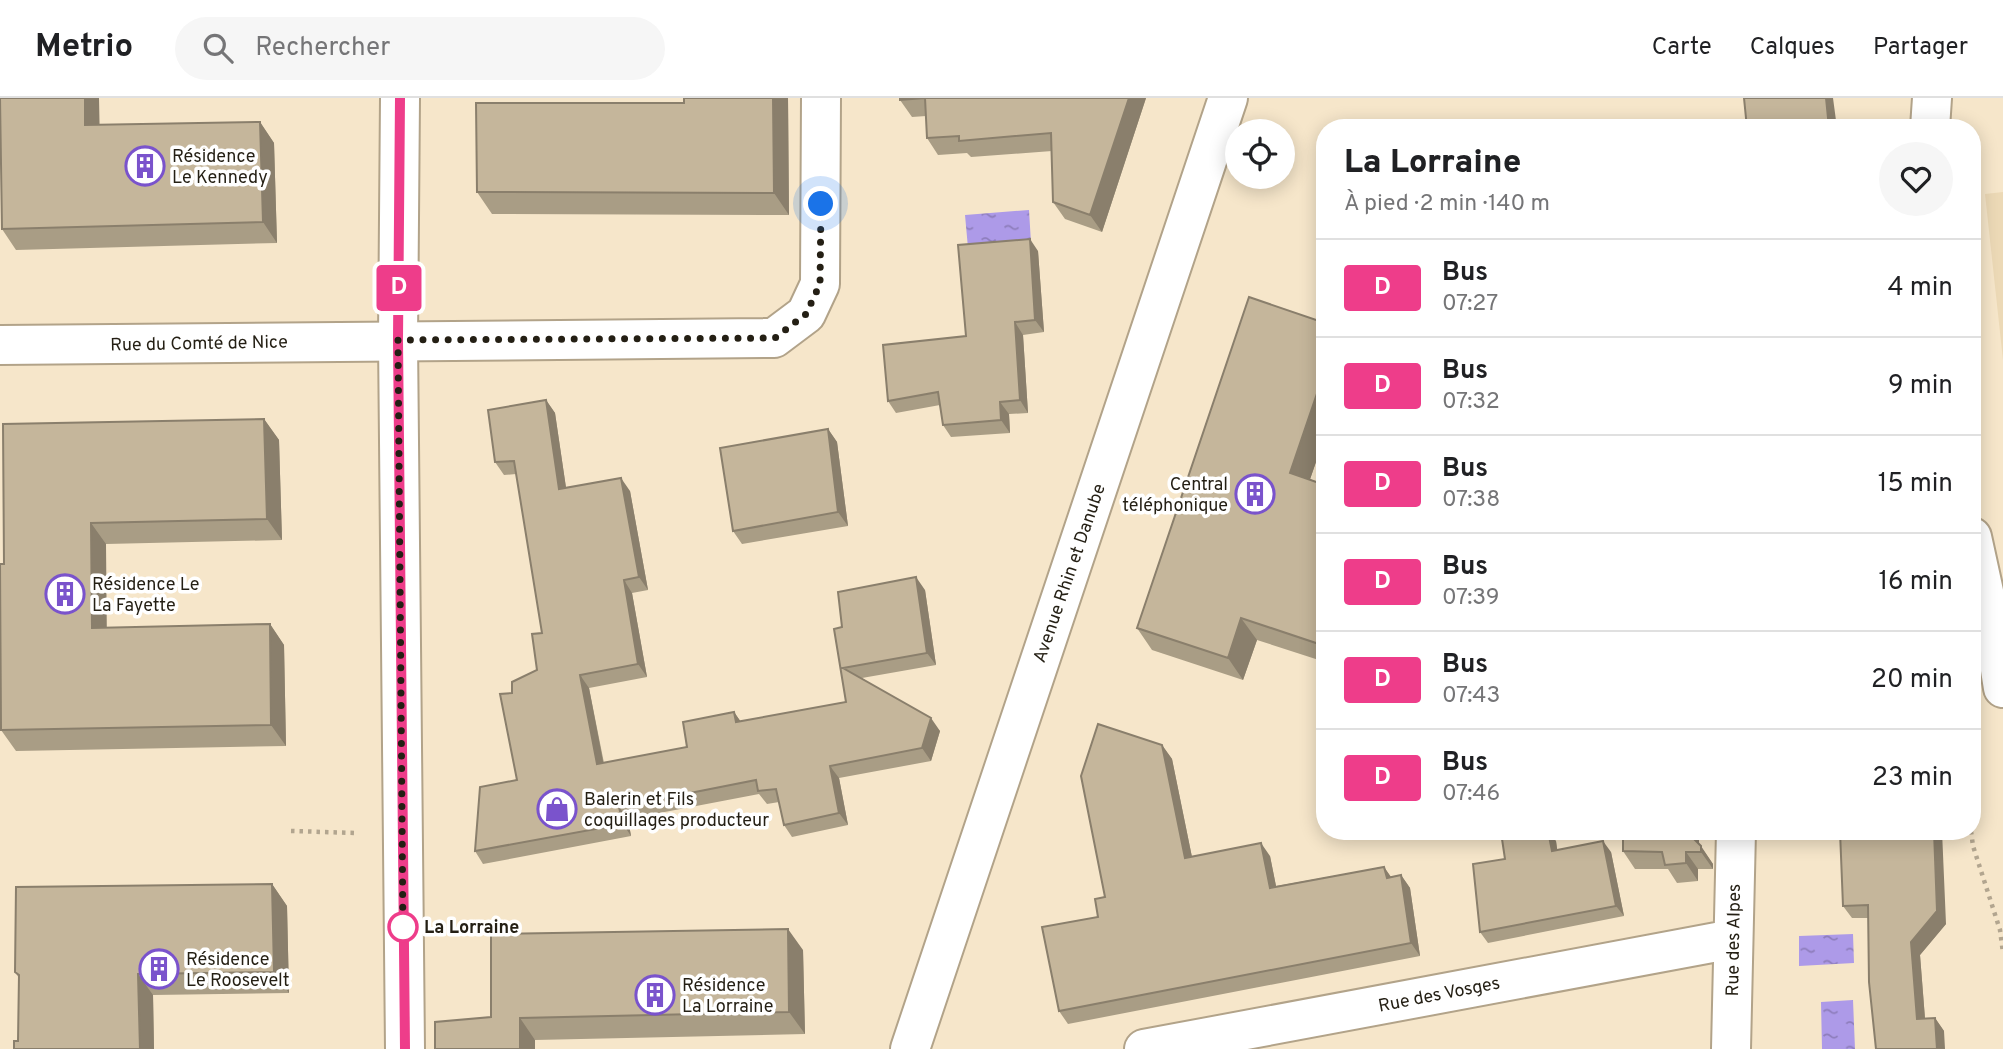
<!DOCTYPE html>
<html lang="fr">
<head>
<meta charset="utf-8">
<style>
	:root { --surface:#fff; --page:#f6f6f6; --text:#202124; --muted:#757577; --line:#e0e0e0 }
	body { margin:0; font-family:Overpass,sans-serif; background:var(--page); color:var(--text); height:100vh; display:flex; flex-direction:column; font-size:26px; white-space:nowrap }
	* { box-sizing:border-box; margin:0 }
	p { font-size:23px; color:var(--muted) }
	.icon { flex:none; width:38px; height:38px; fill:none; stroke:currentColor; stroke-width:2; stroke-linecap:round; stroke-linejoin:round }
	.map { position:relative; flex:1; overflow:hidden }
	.drawer { position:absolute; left:1316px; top:21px; width:665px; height:721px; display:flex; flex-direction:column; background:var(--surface); border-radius:28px; box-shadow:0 4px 18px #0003 }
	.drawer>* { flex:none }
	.badge { padding:0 14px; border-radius:5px; font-size:24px; line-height:46px }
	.tools { position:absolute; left:1225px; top:21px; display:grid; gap:14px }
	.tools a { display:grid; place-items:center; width:70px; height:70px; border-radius:50%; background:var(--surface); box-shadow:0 4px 18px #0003; font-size:35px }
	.you { position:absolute; width:35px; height:35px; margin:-18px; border:5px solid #fff; border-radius:50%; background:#1a73e8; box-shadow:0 0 0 10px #1a73e833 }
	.map>.badge { position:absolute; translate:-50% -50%; box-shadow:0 0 0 4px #fff }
	.round { display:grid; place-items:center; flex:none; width:74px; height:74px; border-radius:37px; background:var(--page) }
	.headline { display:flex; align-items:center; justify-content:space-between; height:119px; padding:0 28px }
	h1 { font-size:33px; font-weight:800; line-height:52px }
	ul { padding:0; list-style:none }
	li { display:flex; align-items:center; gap:21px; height:98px; padding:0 28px; border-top:2px solid var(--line) }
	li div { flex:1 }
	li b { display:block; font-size:26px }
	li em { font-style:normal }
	li .badge { min-width:77px; font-weight:700; text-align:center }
	header { display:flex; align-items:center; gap:42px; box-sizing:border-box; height:98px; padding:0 35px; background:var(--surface); border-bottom:2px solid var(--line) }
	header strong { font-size:33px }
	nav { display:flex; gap:38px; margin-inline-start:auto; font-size:24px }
	.search { width:490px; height:63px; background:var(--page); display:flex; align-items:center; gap:18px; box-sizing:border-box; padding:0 24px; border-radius:38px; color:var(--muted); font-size:26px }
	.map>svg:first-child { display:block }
	.built { fill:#ecd9b6 }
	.water { fill:url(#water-ripples) }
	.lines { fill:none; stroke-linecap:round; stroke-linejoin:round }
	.street-casing { stroke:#b2a389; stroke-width:42 }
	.secondary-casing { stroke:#b2a389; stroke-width:42 }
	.path { stroke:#b2a58f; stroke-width:4.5; stroke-dasharray:3.5 5; stroke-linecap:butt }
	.street { stroke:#fff; stroke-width:38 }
	.secondary { stroke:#fff; stroke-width:38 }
	.wall { fill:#a99d85 }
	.shaded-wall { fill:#8a7f6c }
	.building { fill:#c5b69b; stroke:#8a7f6c; stroke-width:2 }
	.line-casing { stroke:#fff; stroke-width:16 }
	.line { stroke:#ee3d8a; stroke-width:10 }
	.walk { stroke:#241f14; stroke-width:7; stroke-dasharray:0 12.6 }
	.stop-dot { fill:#fff; stroke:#ee3d8a; stroke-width:3.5 }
	.labels { text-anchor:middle; stroke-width:7; stroke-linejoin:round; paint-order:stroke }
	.poi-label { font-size:18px; fill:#241f14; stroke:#fff; text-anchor:start }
	.street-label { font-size:18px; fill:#241f14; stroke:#fff }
	.stop-label { font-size:18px; font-weight:bold; fill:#241f14; stroke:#fff; text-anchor:start }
</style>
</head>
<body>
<header>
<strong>Metrio</strong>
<div class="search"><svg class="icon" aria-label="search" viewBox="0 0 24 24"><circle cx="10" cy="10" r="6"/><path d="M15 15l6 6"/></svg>Rechercher</div>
<nav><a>Carte</a><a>Calques</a><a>Partager</a></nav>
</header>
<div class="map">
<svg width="2003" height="951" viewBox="0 0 2003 951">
	<defs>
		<pattern id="water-ripples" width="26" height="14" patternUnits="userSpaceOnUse" patternTransform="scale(1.75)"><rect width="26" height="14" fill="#ad9ae8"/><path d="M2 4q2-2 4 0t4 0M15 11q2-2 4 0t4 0" fill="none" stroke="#8d7dbb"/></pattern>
	</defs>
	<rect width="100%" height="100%" fill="#f6e6ca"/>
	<path class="built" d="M2003,94v168l-18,-166z"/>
	<path class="water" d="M1029,112l2,33 -63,5 -3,-33z
		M1853,836l1,29 -55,3v-30z
		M1853,902l2,49h-33l-1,-47z"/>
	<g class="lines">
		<g class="street-casing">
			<path id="street" d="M0,247l774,-7 32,-24 14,-30 1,-186
				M1144,951l589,-110
				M1731,951l5,-218"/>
		</g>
		<g class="secondary-casing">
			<path id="secondary" d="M400,0l-2,242 7,709
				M1930,30l2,-30
				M1972,439l25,114 6,37
				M910,951l318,-951"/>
		</g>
		<path class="path" d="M291,733l66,2
			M1971,733l2,15 27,84 3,23"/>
		<use href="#street" class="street"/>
		<use href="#secondary" class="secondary"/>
	</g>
	<path class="wall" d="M99,0v27l161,-3 14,21 3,100 -261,7 -14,-21z
		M684,0h104l1,117 -297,-1 -15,-22 207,-89z
		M900,0h246l-44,134 -37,-13 -12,-17 -1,-51 -81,6 -4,-4 -29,2 -11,-17 -1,-22 -14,1 -12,-17z
		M1038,153l6,81 -21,3 5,78 -19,1 1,19 -59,4 -8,-12 -3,-20 -44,8 -8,-12 78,-65z
		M1325,225v113l-15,43 15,6v177l-68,-22 -14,40 -91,-30 -15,-22z
		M546,302l9,13 11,75 64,3 18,99 -16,3 15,84 -58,11 15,75 83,-16 47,-35 7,10 105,-20 -4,-75 83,-37 11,75 -74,13 78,53 -9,30 -92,17 9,47 -56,12 -8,-12 -5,-23 -12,2 -8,-10 -131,25 3,17 -148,28 -8,-13 42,-71 -5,-87 25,-23 5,-37 -26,-159 -12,1 -9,-13z
		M264,321l15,21 3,100 -176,4v84l164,-4 14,21 2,101 -270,5 -15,-21 -1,-166h4z
		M828,331l9,13 11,84 -106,18 -9,-13z
		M1162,647l10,14 20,98 78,-1 6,30 108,-19 7,10 10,-2 9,13 10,68 -352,68 -9,-13 39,-94z
		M1623,733h76v13l14,20v5h-15v12l-21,2 -9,-14h-33l-12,-18z
		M1840,733l106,93 -26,31 5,63h10l9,13 -68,18 -8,-131h-16l-9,-12z
		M1556,743l1,9 54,2 13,64 -136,27 -8,-11 25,-73z
		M272,786l15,22 2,87 -136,2 1,54h-140l4,-8 1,-63 -4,-6z
		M803,852l2,84 -270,6 -44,-23z"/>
	<path class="shaded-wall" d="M85,0h14l1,48 -15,-21z
		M773,0h15l1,117 -15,-22z
		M1129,0h17l-44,134 -12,-17z
		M1826,0h7l4,30h-8z
		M260,24l14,21 3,100 -14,-21z
		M1030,141l8,12 6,81 -9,-12z
		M1015,224l8,13 5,78 -8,-13z
		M1325,272v66l-20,58 -15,-21z
		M546,302l9,13 13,88 -9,-12z
		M1000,304l9,12 1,19 -9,-13z
		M264,321l15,21 3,100 -15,-21z
		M828,331l9,13 11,84 -10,-14z
		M621,380l9,13 18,99 -9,-13z
		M91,425l15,21 1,105 -15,-21z
		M916,479l9,13 11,75 -9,-12z
		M624,482l8,13 15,84 -9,-13z
		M1241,520l16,22 -14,40 -15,-22z
		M270,526l14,21 2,101 -15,-21z
		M580,577l9,13 17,89 -9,-13z
		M734,614l9,13 -7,-3z
		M931,620l9,13 -9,30 -9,-13z
		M1162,647l10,14 23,113 -10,-14z
		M830,668l9,12 9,47 -9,-12z
		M619,709l9,12 3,17 -8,-12z
		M1549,733l7,10 3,21 -7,-11z
		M1686,733h13v19z
		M1934,733h8l4,93 -26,31 6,77 -9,-13 -6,-77z
		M1603,743l8,11 13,64 -8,-10z
		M1261,745l9,13 9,45 -9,-13z
		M1701,748l12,18v5l-12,-17z
		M1686,754l12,17v12l-12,-18z
		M1384,769l9,13 -6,-2z
		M1401,777l9,13 10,68 -9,-13z
		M272,786l15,22 2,87 -15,-21z
		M788,831l15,21 2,84 -16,-22z
		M138,876l15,21 1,54h-14z
		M520,920l15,22v9h-15z
		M1935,920l9,13 1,18h-8z"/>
	<path class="building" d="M0,0h85v27l175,-3 3,100 -261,7z
		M684,0h89l1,95 -297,-1 -1,-89h208z
		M900,0h229l-39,117 -37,-13 -2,-69 -92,8v-5l-32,2 -2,-40 -25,2z
		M1744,0h82l3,30h-82z
		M1030,141l5,81 -20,2 5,78 -20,2 1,18 -58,5 -5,-33 -50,9 -5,-56 83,-9 -8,-91z
		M1249,199l76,26v47l-35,103 35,12v161l-84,-28 -13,40 -91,-30z
		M546,302l13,89 62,-11 18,99 -15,3 14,84 -58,11 17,89 90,-17 -4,-25 51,-10 2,10 110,-20 -12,-73 8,-2 -4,-35 78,-15 11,76 -84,15 88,50 -9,30 -92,18 9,47 -55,12 -8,-36 -18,2 -2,-11 -137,27 4,17 -148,27 5,-64 37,-7 -17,-86 12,-1v-11l25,-12 -5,-36 10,-1 -28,-172 -19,1 -7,-52z
		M264,321l3,100 -176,4 1,105 178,-4 1,101 -270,5 -1,-166h4l-1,-140z
		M828,331l10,83 -105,19 -13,-83z
		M1098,626l64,21 23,113 76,-15 9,45 114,-21 3,11 14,-3 10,68 -352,68 -17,-84 56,-10 -3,-18 10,-2 -24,-121z
		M1543,733h5l4,20 51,-10 13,65 -136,26 -7,-68 32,-5 -3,-20z
		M1623,733h63l15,15v6h-15v11l-21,2 -3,-13 -39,-1z
		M1840,733h94l3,80 -26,31 6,77 18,-1 2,31h-61l-7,-67 -1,-77 -25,1z
		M272,786l2,88 -136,2 2,75h-126v-8h4l1,-66 -4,-3 1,-85z
		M788,831l1,83 -269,6v31h-85v-27l56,-5v-83z"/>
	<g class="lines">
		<g class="line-casing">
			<path id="line" d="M400,0l-2,242 7,709"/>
		</g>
		<use href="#line" class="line"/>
		<path class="walk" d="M403,829v9l-5,-596 377,-2 31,-24 14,-30 1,-80"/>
	</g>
	<defs>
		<g id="building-ring" transform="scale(2.0125)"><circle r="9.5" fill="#fff" stroke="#7a53cc" stroke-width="1.5"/><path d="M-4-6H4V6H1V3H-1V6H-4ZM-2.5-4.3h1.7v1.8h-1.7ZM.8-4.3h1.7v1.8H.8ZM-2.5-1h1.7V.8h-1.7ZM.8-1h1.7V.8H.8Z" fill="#7a53cc"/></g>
		<g id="shop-ring" transform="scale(2.0125)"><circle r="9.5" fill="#fff" stroke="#7a53cc" stroke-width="1.5"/><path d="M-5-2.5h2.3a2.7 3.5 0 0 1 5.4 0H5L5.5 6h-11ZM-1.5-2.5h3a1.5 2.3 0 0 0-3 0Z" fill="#7a53cc"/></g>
	</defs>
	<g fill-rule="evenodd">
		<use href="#building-ring" x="145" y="68"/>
		<use href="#building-ring" x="1255" y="396"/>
		<use href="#building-ring" x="65" y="496"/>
		<use href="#shop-ring" x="557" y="711"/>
		<use href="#building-ring" x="159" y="871"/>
		<use href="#building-ring" x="655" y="897"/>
	</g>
	<circle class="stop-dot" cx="403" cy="829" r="14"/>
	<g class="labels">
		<g class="poi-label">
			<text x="172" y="64">Résidence<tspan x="172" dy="21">Le Kennedy</tspan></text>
			<text x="1228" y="392" text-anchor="end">Central<tspan x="1228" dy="21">téléphonique</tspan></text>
			<text x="92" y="492">Résidence Le<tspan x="92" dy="21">La Fayette</tspan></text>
			<text x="584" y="707">Balerin et Fils<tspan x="584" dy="21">coquillages producteur</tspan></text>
			<text x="186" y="867">Résidence<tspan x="186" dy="21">Le Roosevelt</tspan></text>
			<text x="682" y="893">Résidence<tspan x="682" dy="21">La Lorraine</tspan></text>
		</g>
		<g class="street-label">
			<text transform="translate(199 245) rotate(-1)" y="6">Rue du Comté de Nice</text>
			<text transform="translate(1069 475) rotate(-71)" y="6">Avenue Rhin et Danube</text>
			<text transform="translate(1733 842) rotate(-89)" y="6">Rue des Alpes</text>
			<text transform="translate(1439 896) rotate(-11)" y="6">Rue des Vosges</text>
		</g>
		<g class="stop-label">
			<text x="424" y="835">La Lorraine</text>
		</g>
	</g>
</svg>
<div class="tools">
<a><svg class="icon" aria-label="locate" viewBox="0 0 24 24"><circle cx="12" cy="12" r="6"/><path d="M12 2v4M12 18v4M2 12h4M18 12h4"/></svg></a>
</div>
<div class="you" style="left:821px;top:106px"></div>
<b class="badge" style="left:399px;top:190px;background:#ee3d8a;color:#fff">D</b>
<section class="drawer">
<div class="headline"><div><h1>La Lorraine</h1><p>À pied · 2 min · 140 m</p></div><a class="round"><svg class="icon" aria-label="heart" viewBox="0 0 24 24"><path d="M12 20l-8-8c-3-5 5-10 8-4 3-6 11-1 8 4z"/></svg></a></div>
<ul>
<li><span class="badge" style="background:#ee3d8a;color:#fff">D</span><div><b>Bus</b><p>07:27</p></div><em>4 min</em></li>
<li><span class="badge" style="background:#ee3d8a;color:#fff">D</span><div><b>Bus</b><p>07:32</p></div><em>9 min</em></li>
<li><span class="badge" style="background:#ee3d8a;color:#fff">D</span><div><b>Bus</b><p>07:38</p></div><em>15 min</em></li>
<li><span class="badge" style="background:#ee3d8a;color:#fff">D</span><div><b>Bus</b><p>07:39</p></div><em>16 min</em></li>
<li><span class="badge" style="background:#ee3d8a;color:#fff">D</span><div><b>Bus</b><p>07:43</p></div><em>20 min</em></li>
<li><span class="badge" style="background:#ee3d8a;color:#fff">D</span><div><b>Bus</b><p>07:46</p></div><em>23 min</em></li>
</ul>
</section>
</div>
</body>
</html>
